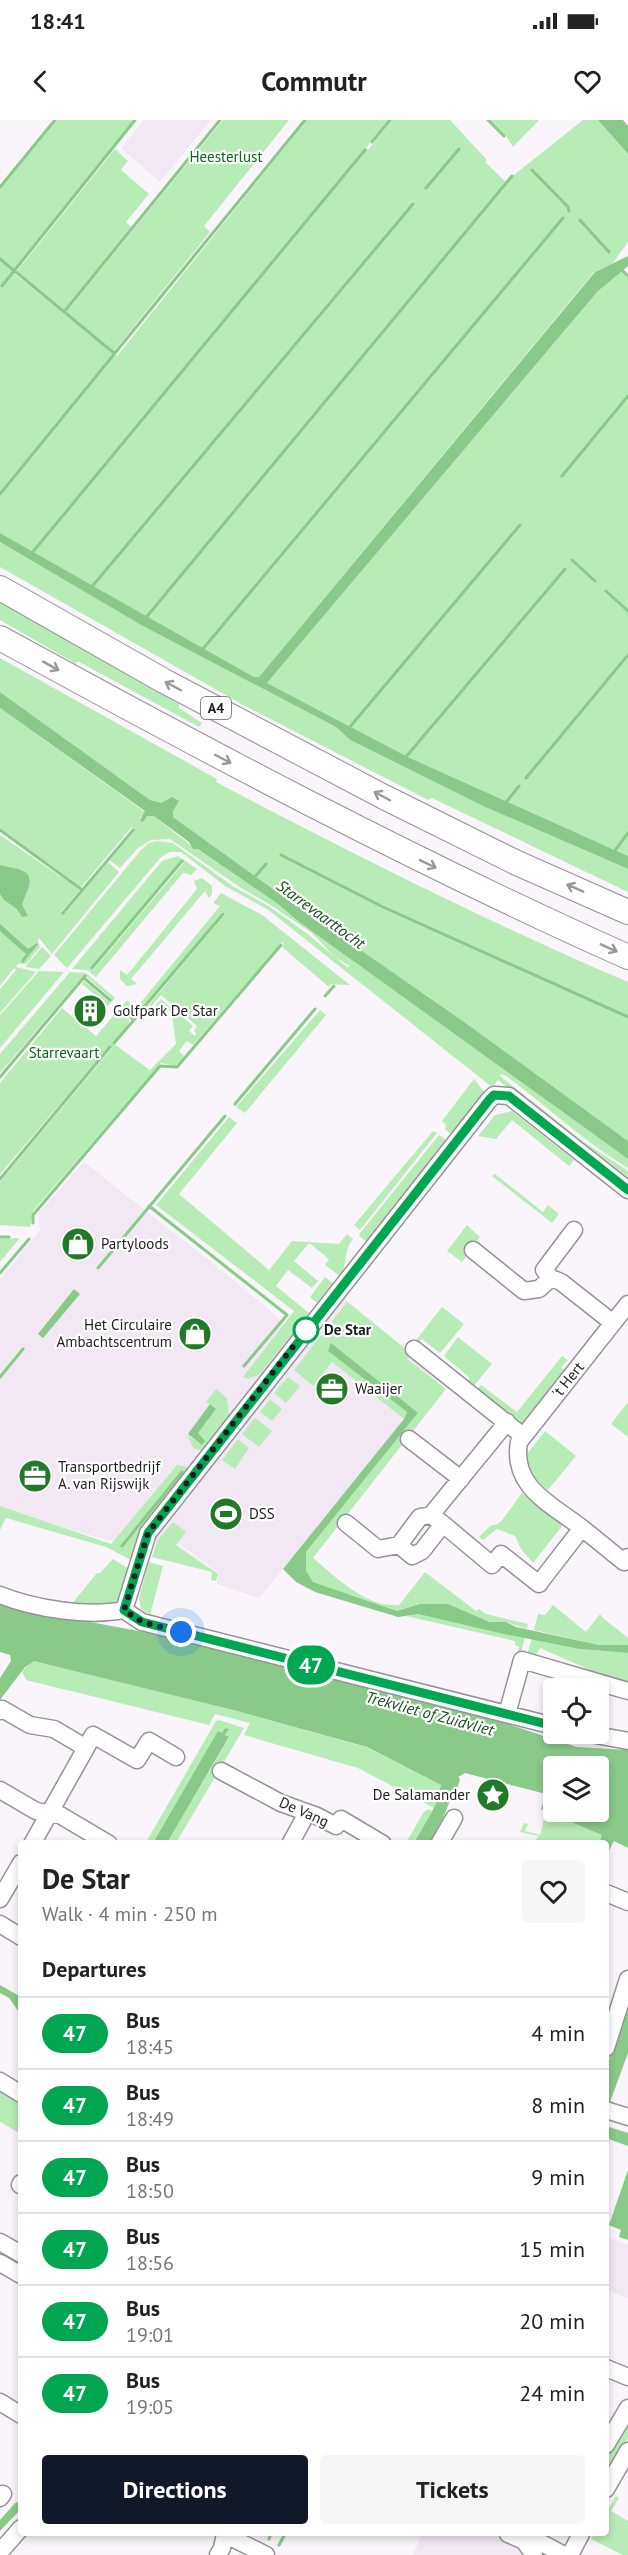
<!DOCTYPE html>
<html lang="en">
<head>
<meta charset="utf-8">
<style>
	:root { --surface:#fff; --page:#f6f6f6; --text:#222; --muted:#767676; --line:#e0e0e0; --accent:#111827 }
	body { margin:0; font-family:"PT Sans",sans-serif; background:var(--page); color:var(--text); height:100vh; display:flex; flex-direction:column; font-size:22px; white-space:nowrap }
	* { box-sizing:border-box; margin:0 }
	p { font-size:20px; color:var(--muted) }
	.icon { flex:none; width:33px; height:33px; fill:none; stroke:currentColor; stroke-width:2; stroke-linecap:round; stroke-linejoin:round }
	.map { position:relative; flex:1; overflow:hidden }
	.details { position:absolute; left:18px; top:1720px; width:591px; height:696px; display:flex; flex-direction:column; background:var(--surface); border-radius:6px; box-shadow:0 3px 9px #0003 }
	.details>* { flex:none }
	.badge { padding:0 12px; border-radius:20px; font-size:21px; line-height:39px }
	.tools { position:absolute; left:543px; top:1558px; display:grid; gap:12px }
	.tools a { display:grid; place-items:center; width:66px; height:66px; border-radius:6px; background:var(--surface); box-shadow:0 3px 9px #0003; font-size:30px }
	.you { position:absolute; width:30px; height:30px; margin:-15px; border:4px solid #fff; border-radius:50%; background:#1a73e8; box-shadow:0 0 0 9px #1a73e833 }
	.map>.badge { position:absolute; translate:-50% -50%; box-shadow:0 0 0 3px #fff }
	h2 { padding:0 24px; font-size:22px; line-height:54px }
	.round { display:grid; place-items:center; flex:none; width:63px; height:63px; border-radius:6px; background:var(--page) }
	.head { display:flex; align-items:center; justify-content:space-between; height:102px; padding:0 24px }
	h1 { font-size:28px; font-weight:600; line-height:45px }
	.button { display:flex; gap:12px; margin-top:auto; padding:12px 24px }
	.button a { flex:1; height:69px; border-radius:6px; background:var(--accent); color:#fff; font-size:24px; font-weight:600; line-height:69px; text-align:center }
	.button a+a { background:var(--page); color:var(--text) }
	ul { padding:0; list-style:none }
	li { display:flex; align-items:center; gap:18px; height:72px; padding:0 24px; border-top:2px solid var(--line) }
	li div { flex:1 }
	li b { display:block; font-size:22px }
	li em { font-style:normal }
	li .badge { min-width:66px; font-weight:700; text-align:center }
	.status { display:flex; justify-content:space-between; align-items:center; height:42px; padding:0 30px; background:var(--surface); direction:ltr }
	.status svg { height:16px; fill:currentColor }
	header { display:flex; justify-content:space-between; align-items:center; height:78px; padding:0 24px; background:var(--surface); font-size:27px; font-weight:600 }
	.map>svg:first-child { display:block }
	.built { fill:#f2e8f3 }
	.green { fill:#b8ecb6; fill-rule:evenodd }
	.water { fill:#89ca88; fill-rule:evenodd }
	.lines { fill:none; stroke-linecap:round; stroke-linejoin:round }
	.stream { stroke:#89ca88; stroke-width:3 }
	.minor-casing { stroke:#969297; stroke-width:19 }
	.highway-casing { stroke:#969297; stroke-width:26 }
	.minor { stroke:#fff; stroke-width:16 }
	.highway { stroke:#fff; stroke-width:24 }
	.oneway { stroke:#9a999a }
	.line-casing { stroke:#fff; stroke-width:14 }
	.line { stroke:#00a651; stroke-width:9 }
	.walk { stroke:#1f1d1f; stroke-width:6; stroke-dasharray:0 10.8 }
	.stop-dot { fill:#fff; stroke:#00a651; stroke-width:3 }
	.labels { text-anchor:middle; stroke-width:4.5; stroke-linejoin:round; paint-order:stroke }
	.shield { fill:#fff; stroke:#626162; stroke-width:1.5 }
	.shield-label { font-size:14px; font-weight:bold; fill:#1f1d1f }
	.park-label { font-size:15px; fill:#066913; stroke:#fff }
	.poi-label { font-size:15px; fill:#1f1d1f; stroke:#fff; text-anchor:start }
	.stop-label { font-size:15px; font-weight:bold; fill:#1f1d1f; stroke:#fff; text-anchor:start }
	.street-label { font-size:15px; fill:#1f1d1f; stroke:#fff }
	.water-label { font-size:16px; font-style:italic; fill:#0c5112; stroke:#fff }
</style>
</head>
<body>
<div class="status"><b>18:41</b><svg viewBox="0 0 49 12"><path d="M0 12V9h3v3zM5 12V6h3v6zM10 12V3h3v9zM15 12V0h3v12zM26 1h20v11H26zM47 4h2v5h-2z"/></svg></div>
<header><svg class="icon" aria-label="back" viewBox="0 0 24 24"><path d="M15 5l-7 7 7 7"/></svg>Commutr<svg class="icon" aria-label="heart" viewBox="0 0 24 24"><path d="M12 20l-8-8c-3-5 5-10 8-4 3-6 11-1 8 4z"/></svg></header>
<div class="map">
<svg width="628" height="2435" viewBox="0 0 628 2435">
	<rect width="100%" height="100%" fill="#f9f5fa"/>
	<path class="built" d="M144,0h67l-51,62 -39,-34z
		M84,1042l147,116 67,57 36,-46 106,90 -181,219 -42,-14 2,-11 -43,-31 -69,-2 -107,-31v-230l40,-49 -2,-16z
		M606,2116l22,9v53l-22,-9z
		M422,2414h71l42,21h-122z"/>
	<path class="green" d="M57,0h78l-123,152 105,84 190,-236h81l-22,28 2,2 24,-30h58l37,40 -2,2 21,20 -30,38 38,-45 69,-55h15l30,34v88l-16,22 -18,8 -335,405h-5l-254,-144v-344z
		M223,0h66l-85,106 6,6 -96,119 -48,-39z
		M490,0h49l-26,27 -7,-11z
		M115,29l13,12 -7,9 28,24 -23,28 6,6 -69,83 -47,-39z
		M621,151l7,6v579l-218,-98 -143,-75 331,-392z
		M0,422l141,83 195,102 14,13 133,66 145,63v23l-196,-94 -4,2 -183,-94 -245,-139z
		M0,482l179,102v4l23,15 -3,4 -118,-64 -3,-2 -2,3 -76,-44z
		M0,538l217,121 -1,3c135,71 272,140 412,200v159l-168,-122 -180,-125 -107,-77v-6l5,-11 -2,-1 -15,5 -11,-4 -150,-108z
		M0,588l145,104 -6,7 4,2 4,-5h7l41,33h3l80,55 21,18 329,237v9c-44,-26 -81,-62 -122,-92l-5,-2 -1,2 84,66 44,29v12l-130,-103 -6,7 -225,-178 -42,-23 -44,-34h-11l-9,5 -94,111 -13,-13 87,-105 8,-7 8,-2 16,2 61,44 33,18 42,30 39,33 2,-2 -15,-9 -23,-24 -43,-29 -28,-16 -71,-49 -19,1 -13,8 -18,20 -11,-8 26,-30 -3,-3 -51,60 -81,-59z
		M0,715l80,55 -19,22 2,2 45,-52 11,10 -67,82 -13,-16 -1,3 2,6 -14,17h-8l-2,3 20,5 -36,41v-24l16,-19 -2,-2 -14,18z
		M178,736l19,13 -6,6 -8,-2 -87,104 -9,-7 -15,-1 90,-108zM182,741l1,3 -90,106 -2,-1z
		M202,758l10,8v8l-3,4 -4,-7 -74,88 6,5 -10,2 -7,-7v-9l7,5 70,-86 -3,-8z
		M221,773l41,22 88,70 -19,-1 -2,3 -47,-40 2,-3 -2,-2 -89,103 -6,-4 -8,10 5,5 -9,10 -14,-3 -128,148 -3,16 -30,-2v-43l112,-134 -3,-1 -109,127v-91l62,-75 34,28 31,-36 22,18 -12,-4 -4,3 -9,-8 -3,3 8,7v4l-16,20 37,27 26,-26 -4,-29 -8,-11 -10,3 7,-8 32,27 -4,5 6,5 1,-3 -2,-2 3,-5 -36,-31 -15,17 -6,-6 2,-5 78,-95 -7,-3zM223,792l2,2 -77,92h-3z
		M42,827l9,9 -12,13 -14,-2z
		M39,851l25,1 -64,76v-33z
		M70,852l16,1 29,25 -7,8 -26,-22 2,-3 24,20 3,-3 -24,-21 -6,1 -81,95v-19z
		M320,890l6,5 -81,98 -9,-6z
		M474,959l10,13 1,5 -32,39 -8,-7 1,-4 -4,-4z
		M512,991l62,49 -5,6 -57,-46 -16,19 -18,-3 17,-21z
		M229,997l8,6 -58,71 90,76 23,-29 47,3 8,-10 6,5c-10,12 -5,25 -13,37l-15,-11 4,-6 -20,-16 -15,18 24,20 -6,7 -24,-18 -12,16 33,27 -49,61 -12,5 -5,-2 51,-66 -138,-106z
		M433,1011l4,2 -77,97 -6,-5z
		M439,1015l10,7 -81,101 -9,-7 1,-3z
		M495,1054l48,38 5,-7 11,9 -7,9 -60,-47z
		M467,1105l13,12 -18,25 -15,-11z
		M20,1118l-20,24v-23z
		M325,1157l8,6 -16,20 -7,-6z
		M347,1182l64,51 -4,6 39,30 -133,169c23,19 53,50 86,47l26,-33 51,39 3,-2 7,5 42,10 -1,5 -21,-7h-16l-33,-14 -37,-4 -23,7 -84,-29 -7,-12v-18l112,-139 -90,-62 79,61 -3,7 -72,-57 -19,24 -19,-16z
		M442,1187l22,17 -24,29 -18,-14 -7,7 -2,-2z
		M458,1217l34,27 -20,24 -6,-5 4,-5 -26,-22z
		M562,1236l6,4 -7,7 3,3 -42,53 -4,-4 -3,3 -40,-31 6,-6 36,27z
		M288,1257l12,9 -14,17 -12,-10z
		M216,1269l11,9 2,17 3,1 -28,35 -10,-2 -7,-14 15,10 -4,-12 18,-24 -10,-7z
		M270,1279l12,10 -10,12 -12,-9z
		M627,1283l1,1v33l-17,-13z
		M255,1298l17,13 -13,16 -17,-13z
		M545,1311l31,25 -28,34c-14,-11 -19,-19 -21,-36z
		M238,1319l11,9 -14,21 -13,-9z
		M177,1345l13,3 -59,92 -25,-13 -100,-29 -6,12v-24l111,38z
		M522,1373l41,32 -30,38 -12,-14 -6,-13 -18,-7 -14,11 -4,-3 11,-11 8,-2 5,-5z
		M173,1402l13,10 -10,13 42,29 -2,7 -5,-1 1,-8 -60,-15 5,-16z
		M113,1439l18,11 -8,27 -8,9h-45l27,-33h3z
		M149,1442l14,4 -13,49 -9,-6 -2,-11z
		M553,1485l33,27 14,-18 3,4 25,20v7h-29l-65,-15 4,-16 7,1z
		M418,1494l107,23 -6,24 -4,-1 4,-13 -4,-2v-4l-109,-25z
		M532,1518l48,11 48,4v30l-20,-5 -68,-30 -6,10 -7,-3z
		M33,1540l200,50 133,37 75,38 -6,21 -1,2 -76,-40 -114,-33 6,-12 -35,-9 -6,11 -183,-45 -4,-9z
		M219,1600l25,8 -68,115h-9l62,-105 -4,-3 3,-6 -2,-1 -4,5 -4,-1 -65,111 -8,1 71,-123z
		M428,1689l4,2 -18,32h-8l17,-30z
		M546,1690l57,25 -4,8h-66l6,-7 -19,-4 4,-9 4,1 -3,7 15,4z
		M0,1970l21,13v31l-21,-12z
		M628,2293v25l-22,38v-24z
		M616,2376l3,2 -8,13 17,10v34h-5l-32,-16 3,-5h12v-21z"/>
	<path class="water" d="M598,0h25l5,6v28z
		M628,136v10l-30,25 -331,392 143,75 218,98v13l-145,-63 -133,-66 -14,-13 -195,-102 -141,-83v-9l254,144h5l336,-405z
		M0,572l150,108 11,3 11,-6 7,4 -6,10v6l107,77 180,125 168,122v18l-329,-237 -21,-18 -80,-55h-5l-4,-7 -35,-26h-7l-4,6 -3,-2 5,-9 -145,-103z
		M133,708l2,2 -72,85 -2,-2z
		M0,745c11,4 34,2 29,21 -2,6 -5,12 -7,19l6,11 -6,1 -5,-8 -13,-9 -4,-6z
		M0,804l28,25 9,-6 1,1 -15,19 -2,-2 5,-7 -26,-23z
		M74,1169l6,5 -37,44 -5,-4z
		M331,1223l87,70 -112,139v18l7,12 84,29 23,-7h28l42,18h16l10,5 83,18h29v8l-48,-4 -76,-15 -86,-20 -20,3 -83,-25 -19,-10 -13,-13 121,-150 3,-7 -79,-61z
		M210,1284l6,5 -18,24 7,8 -3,4 -14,-11z
		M0,1482l42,11 123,23 328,83 84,28 51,3v98l-14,-7 -8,15v-12l-7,-1 3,-8 -61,-26 5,-15 -81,-21 -7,4 2,2 -4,14h-3l-10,25 -14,25h-15l21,-37 6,-21 -74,-38 -134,-37 -199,-49 -9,6 -25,33v-22l11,-17 -1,-6 -10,-3zM554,1647h44v45h-44z
		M225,1608l4,1 -4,6 4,2 -62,106h-14l65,-112 4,2z
		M0,1865l21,12v18l-12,-17 -9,-5z
		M628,1889v44l-22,60v-45z
		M606,2006l22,7v13l-22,-8z
		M628,2050v70l-9,-3 2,-7 -12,-5z
		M21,2381v8l-21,22v-11l15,-17z"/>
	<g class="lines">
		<path class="stream" d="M488,0l16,16
			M372,22l18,-22
			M532,50l36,37 1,4
			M0,67l55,-67
			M426,68l33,-39
			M580,100l29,32
			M0,139l114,94
			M622,150l6,6
			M2,166l133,-166
			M64,192l156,-192
			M562,356l66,-80
			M0,374l305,-374
			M32,433l333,-403
			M572,440l23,21
			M90,469l323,-385
			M606,471l22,20
			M144,500l368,-444
			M202,530l361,-432
			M349,608l171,-203
			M405,638l160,-189
			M526,658l102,-123
			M503,686l16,-20
			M0,710l81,59
			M613,733l15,-20
			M281,735l102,52 245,110
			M253,759l13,-15
			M92,848l90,-107
			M84,858l26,22
			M325,876l9,-10
			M145,886l78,-92
			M122,890l12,10
			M114,923l25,-29
			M0,957l85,-101
			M235,984l80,-95
			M0,1059l110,-132
			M149,1086l138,109 -43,51
			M33,1103v-8l127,-149 17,1 104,-122
			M0,1117h9
			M98,1148l127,-152
			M0,1153l29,-34
			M0,1257l23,-28
			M122,1426l60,-74
			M269,2419l2,-5
			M279,2425l6,-11"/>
		<g class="minor-casing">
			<path id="minor" d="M473,1130l51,41 15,-2 12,-11 10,4 52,41
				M551,1158l-7,-8 30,-40
				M414,1229l109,87
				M409,1319l52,40
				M431,1395l12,9 -21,27 -10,5 -13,-11 21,-28z
				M431,1395l76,-93
				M346,1403l32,26 21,-4
				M443,1404l49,41 9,-11 38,30 2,-3 41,-53c-31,-24 -71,-41 -63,-86l109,-138
				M582,1408l42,34 4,-5
				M0,1475c35,14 88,22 124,15l18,12 412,104
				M124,1490l24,-77 341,-433 5,-5 15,1 119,94
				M0,1591l2,-2 28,16 24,4 32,19 7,-13 44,25 12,-19 27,16
				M507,1594l15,-54 106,31
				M590,1614l38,7
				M221,1651l60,32 36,13 19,10 5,-7 42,25
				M0,1670l36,21 24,4 49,29
				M32,1724l54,-96
				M290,1724l17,-31
				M439,1724l15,-26
				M606,1773l22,9
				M0,1779l21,-36
				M0,1804l21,13
				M606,1928l22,-69
				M0,1961l21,13
				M606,1990l22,7
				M20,2065l1,-2
				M0,2122l21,12
				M0,2143l21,12
				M606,2248l22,9
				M0,2282l21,13
				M606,2325l22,-37
				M606,2369l22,-38
				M0,2378l3,-4
				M224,2414l42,21
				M508,2414l16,7 10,14
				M525,2414l39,21
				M0,2432l21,-24
				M218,2435l4,-7 3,-14
				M570,2435l11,-21"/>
		</g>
		<g class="highway-casing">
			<path id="highway" d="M0,468l164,93 220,116 133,66 111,49
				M0,518c206,113 413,223 628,319"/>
		</g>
		<use href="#minor" class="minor"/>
		<use href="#highway" class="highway"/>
	</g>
	<defs><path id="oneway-shaft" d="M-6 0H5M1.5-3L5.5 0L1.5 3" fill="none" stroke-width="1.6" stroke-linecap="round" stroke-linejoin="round" transform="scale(1.5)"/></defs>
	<g class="oneway">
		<use href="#oneway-shaft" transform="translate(51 546) rotate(29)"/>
		<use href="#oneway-shaft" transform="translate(173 566) rotate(-152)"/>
		<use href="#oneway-shaft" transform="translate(223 639) rotate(28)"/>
		<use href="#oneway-shaft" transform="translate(382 676) rotate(-152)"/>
		<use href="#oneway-shaft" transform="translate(428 744) rotate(26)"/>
		<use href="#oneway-shaft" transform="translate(575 768) rotate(-156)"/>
		<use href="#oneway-shaft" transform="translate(609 828) rotate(24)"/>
	</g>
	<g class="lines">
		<g class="line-casing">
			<path id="line" d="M554,1606l-412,-104 -18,-12 24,-77 341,-433 5,-5 15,1 119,94"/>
		</g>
		<use href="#line" class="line"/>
		<path class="walk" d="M181,1512l-39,-10 -18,-12 24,-77 161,-207 -3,4"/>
	</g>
	<defs>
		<g id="building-disc" transform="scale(1.725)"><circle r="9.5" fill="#227927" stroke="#fff"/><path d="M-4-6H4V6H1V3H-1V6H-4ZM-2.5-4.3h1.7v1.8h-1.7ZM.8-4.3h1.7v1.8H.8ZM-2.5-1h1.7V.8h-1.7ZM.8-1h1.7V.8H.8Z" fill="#fff"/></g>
		<g id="shop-disc" transform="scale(1.725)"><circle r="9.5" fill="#227927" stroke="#fff"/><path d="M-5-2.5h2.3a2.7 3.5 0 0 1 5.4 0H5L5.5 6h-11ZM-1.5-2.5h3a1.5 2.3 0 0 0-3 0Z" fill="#fff"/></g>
		<g id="office-disc" transform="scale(1.725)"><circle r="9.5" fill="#227927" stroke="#fff"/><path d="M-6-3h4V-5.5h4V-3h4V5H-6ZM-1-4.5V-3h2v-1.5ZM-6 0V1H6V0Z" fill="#fff"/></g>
		<g id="stadium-disc" transform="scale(1.725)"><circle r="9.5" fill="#227927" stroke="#fff"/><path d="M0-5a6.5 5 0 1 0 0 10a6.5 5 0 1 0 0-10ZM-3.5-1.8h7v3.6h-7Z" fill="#fff"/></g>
		<g id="sight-disc" transform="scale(1.725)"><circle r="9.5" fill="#227927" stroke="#fff"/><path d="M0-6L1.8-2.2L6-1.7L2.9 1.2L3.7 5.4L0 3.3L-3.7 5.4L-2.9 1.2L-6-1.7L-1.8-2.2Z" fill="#fff"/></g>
	</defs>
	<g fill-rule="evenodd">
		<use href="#building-disc" x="90" y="891"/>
		<use href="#shop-disc" x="78" y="1124"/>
		<use href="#shop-disc" x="195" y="1214"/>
		<use href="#office-disc" x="332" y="1269"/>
		<use href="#office-disc" x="35" y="1356"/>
		<use href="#stadium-disc" x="226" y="1394"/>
		<use href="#sight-disc" x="493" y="1675"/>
	</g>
	<circle class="stop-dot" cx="306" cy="1210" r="12"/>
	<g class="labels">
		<rect class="shield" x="201" y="577" width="30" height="22" rx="4.5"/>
		<g class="shield-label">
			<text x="216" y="593">A4</text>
		</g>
		<g class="park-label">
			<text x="226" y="42">Heesterlust</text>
			<text x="64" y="938">Starrevaart</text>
		</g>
		<g class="poi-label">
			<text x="113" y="896">Golfpark De Star</text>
			<text x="101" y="1129">Partyloods</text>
			<text x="172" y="1210" text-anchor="end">Het Circulaire<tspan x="172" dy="17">Ambachtscentrum</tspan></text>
			<text x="355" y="1274">Waaijer</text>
			<text x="58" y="1352">Transportbedrijf<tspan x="58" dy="17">A. van Rijswijk</tspan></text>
			<text x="249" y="1399">DSS</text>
			<text x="470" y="1680" text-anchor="end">De Salamander</text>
		</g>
		<g class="stop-label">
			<text x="324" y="1215">De Star</text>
		</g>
		<g class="street-label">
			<text transform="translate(568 1260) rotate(-51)" y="5">'t Hert</text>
			<text transform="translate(304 1692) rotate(24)" y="5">De Vang</text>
		</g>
		<g class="water-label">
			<text transform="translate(321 794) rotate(36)" y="6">Starrevaarttocht</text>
			<text transform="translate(430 1593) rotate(15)" y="6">Trekvliet of Zuidvliet</text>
		</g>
	</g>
</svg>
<div class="tools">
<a><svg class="icon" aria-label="locate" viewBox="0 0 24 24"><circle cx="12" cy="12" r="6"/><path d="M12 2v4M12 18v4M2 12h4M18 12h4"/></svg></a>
<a><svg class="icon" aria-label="layers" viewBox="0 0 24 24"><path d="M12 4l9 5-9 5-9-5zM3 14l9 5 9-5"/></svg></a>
</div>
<div class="you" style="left:181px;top:1512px"></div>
<b class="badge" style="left:311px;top:1545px;background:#00a651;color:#fff">47</b>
<section class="details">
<div class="head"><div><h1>De Star</h1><p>Walk · 4 min · 250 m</p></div><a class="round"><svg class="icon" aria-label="heart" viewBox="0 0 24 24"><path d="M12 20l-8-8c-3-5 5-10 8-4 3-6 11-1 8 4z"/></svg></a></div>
<h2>Departures</h2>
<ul>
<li><span class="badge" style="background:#00a651;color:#fff">47</span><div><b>Bus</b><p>18:45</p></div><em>4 min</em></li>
<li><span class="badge" style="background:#00a651;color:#fff">47</span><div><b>Bus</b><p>18:49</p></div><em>8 min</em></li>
<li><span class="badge" style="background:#00a651;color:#fff">47</span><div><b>Bus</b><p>18:50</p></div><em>9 min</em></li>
<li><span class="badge" style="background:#00a651;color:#fff">47</span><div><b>Bus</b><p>18:56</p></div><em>15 min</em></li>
<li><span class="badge" style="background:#00a651;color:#fff">47</span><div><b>Bus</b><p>19:01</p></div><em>20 min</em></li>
<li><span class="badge" style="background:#00a651;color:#fff">47</span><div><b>Bus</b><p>19:05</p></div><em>24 min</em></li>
</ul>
<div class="button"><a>Directions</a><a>Tickets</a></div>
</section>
</div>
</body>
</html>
